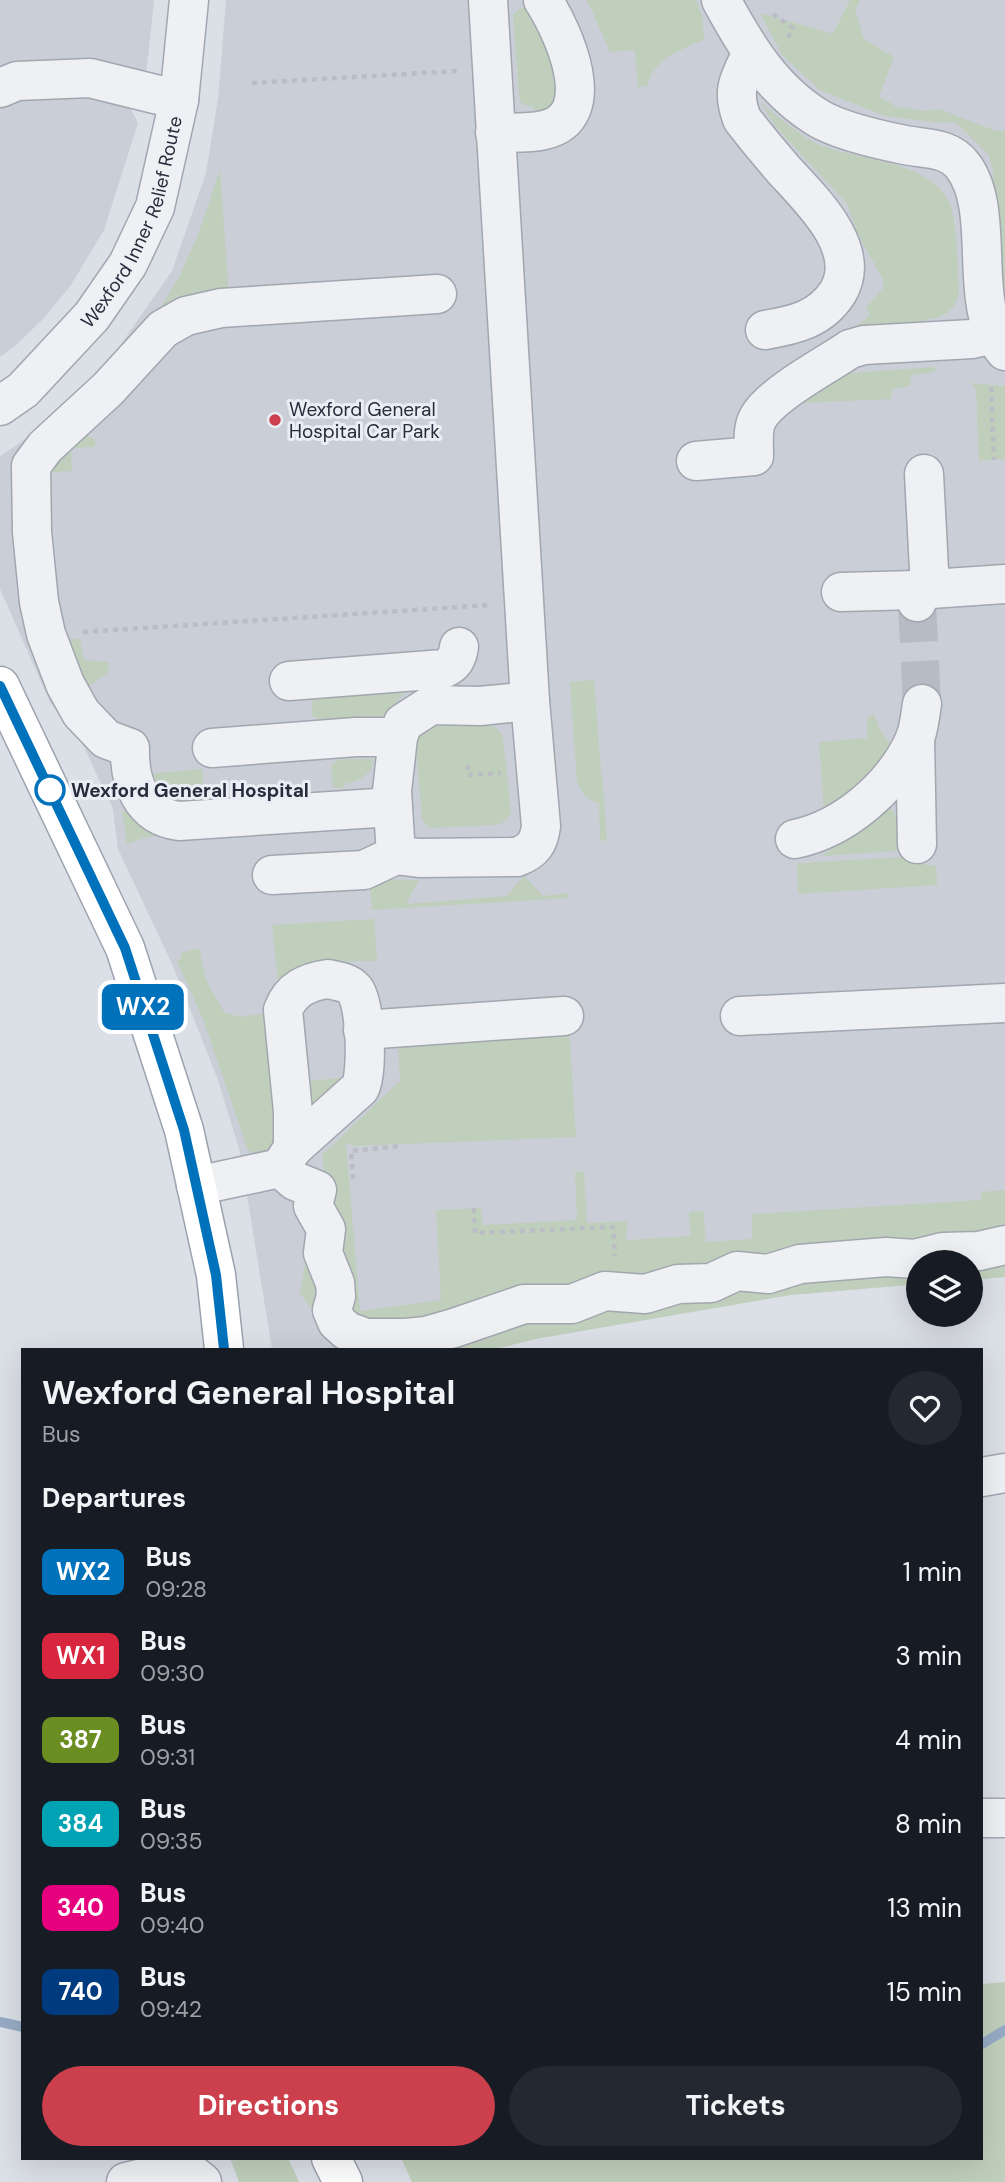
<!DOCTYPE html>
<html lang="en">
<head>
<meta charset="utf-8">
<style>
	:root { --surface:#171b24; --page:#242831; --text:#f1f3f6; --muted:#9ea1a6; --accent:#cc3f4d }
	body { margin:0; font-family:"DM Sans",sans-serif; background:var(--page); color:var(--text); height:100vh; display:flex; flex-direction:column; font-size:26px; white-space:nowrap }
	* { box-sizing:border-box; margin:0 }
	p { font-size:23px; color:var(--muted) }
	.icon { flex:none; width:38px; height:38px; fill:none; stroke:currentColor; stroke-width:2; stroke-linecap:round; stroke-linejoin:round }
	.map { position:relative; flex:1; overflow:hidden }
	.sheet { position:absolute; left:21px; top:1348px; width:962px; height:812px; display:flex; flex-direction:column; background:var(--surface); border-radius:0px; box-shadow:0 7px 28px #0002 }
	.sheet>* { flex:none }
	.badge { padding:0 14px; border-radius:10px; font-size:24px; line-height:46px }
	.buttons { position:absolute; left:906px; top:1250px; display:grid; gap:14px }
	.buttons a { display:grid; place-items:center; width:77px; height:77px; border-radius:50%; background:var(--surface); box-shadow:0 7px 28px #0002; font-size:35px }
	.map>.badge { position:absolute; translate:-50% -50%; box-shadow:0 0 0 4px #fff }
	h2 { padding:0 21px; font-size:26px; line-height:63px }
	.round { display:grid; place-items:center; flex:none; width:74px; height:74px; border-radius:37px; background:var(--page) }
	.summary { display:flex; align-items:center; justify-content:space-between; height:119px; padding:0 21px }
	h1 { font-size:33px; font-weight:700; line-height:52px }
	.action { display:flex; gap:14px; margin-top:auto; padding:14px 21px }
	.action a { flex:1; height:80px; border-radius:42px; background:var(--accent); color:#fff; font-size:28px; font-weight:700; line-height:80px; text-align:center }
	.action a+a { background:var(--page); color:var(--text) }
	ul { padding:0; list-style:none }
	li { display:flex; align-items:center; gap:21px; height:84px; padding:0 21px }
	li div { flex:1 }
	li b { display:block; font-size:26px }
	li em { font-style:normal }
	li .badge { min-width:77px; font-weight:700; text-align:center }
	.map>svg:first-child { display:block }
	.built { fill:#c9ced7 }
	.green { fill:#c0cfbc }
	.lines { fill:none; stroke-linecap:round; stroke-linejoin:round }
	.stream { stroke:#96abc6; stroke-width:10 }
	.minor-tunnel { stroke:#b7bbc4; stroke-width:38; stroke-dasharray:38 19; stroke-linecap:butt }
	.minor-casing { stroke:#a1a6af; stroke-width:41 }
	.major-casing { stroke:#9ba3b1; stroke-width:41 }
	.path { stroke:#babdc4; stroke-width:4.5; stroke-dasharray:5 5; stroke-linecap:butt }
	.minor { stroke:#eef0f4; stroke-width:38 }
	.major { stroke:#fff; stroke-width:38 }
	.line-casing { stroke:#fff; stroke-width:16 }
	.line { stroke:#0072bc; stroke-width:10 }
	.poi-dot { fill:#cc3f4d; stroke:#eaeef4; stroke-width:2.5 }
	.stop-dot { fill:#fff; stroke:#0072bc; stroke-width:3.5 }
	.labels { text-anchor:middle; stroke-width:6; stroke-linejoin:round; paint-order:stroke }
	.street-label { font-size:19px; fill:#262c3b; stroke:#eaeef4 }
	.poi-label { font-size:19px; fill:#262c3b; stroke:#eaeef4; text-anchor:start }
	.stop-label { font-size:19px; font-weight:bold; fill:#262c3b; stroke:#eaeef4; text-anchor:start }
</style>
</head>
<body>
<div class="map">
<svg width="1005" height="2182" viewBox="0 0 1005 2182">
	<rect width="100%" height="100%" fill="#dbdfe6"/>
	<path class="built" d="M0,0h154l-9,86 -19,14 12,23 -34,107 -33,55 -27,33 -28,27 -16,12z
		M226,0h779v1277l-34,3v-18h-52v22l-129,11 -255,44 -40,10h-223l-32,-197 -22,-72 -45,-114 -55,-117 -5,-40 -30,-64 -33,-43 -50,-113v-133l39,-26 46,-41 34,-42 53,-76 34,-98 12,-74z"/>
	<path class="green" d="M587,0h109l6,15 2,25c-23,9 -50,19 -57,46l-9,1 -3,-37 -25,2z
		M850,0h11l-6,10 9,29 30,18 -15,39 18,11 30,4 12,-2 57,22h9v176l-4,-15 -8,-119 -4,-18 -34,-33h-22l-48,-6 -65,-26 -38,-35 -22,-42 73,21z
		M524,7c19,10 37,73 36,94l-26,17v-10l-13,-5 -2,-7 -6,-81 5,-5z
		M761,103c18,14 37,32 57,41 38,17 110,16 130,56 10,19 9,67 11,90 -2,20 -15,29 -34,29v10l-78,4 23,-18 -4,-7 17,-20v-8l-25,-46 -11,-30 -72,-78z
		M220,170l9,128 -75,21 27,-46 18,-41z
		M935,367v5l-24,3 -1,11 -18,3 -1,10 -89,4 48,-30z
		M971,383l34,3v73l-26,2 -3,-71z
		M77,436h10l7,3 2,4 -2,4 -23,1 1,23 -26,2z
		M56,639h24l4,21 25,2 -1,11 -18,12h-12z
		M594,680l7,91 -5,-1 6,3 5,68 -7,-1 -1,-36 -13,-7 -9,-14 -7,-101z
		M405,693l-22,23 -64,3 -7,-4v-13l3,-5z
		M874,714l5,14 12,17 -27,37 -40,29 -5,-69 48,-4v-21z
		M483,723l12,4 8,9 8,78 -7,8 -7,3 -68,3 -7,-8 -6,-75 2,-7 10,-11z
		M339,759h34c1,15 -15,23 -28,25l-1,4h-11l-2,-23z
		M202,769l3,32 -38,2 -20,-29z
		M887,808l7,4 3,11 1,28 -77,5 28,-18z
		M122,810l40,26 -15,1 -20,7z
		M923,856l2,9 11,1 1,19 -139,9 -1,-31z
		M524,876l19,20 25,-3 1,5 -197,12 -2,-21 3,-10 46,1 -13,24 100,-8z
		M374,919l3,42 -61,1 -37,29 -7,-66z
		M199,948l7,32 18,32 16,5 34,-5 8,136 -27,6 -7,-4 -45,-131 -26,-58 4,-3v-5z
		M569,1029l7,108 -223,9 -7,-3 14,168 81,-11 -5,-90 45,-2 2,17 94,-5 -2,-48h9l3,51 41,-2 -2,19 65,-4 -2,-24 14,-1 3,31 46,-3v-25l229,-14v-8l24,-2v87l-34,3v-18h-52v22l-129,11 -255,44 -40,10h-150l-45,-55 10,-61 20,-11 -8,-67 78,-74 -2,-37z
		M348,1077l-26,32 -12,-4 -1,-24z
		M1005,1982v200h-593l-11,-24h581v-174z
		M230,2158h58l11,24h-60z"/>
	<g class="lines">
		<path class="stream" d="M0,2022l23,5
			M982,2044l23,-14"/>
		<path class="minor-tunnel" d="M917,604l5,100"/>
		<g class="minor-casing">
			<g id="minor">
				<path d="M488,0l42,701"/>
				<path d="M721,0c25,46 51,90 97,118 22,13 62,22 87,27 21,4 44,2 58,21 35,46 2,138 42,185"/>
				<path d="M752,53c-13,26 -21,37 -10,66 13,17 27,34 41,50 26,29 81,79 55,123 -17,27 -43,33 -73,38"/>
				<path d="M0,88l17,-7 73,-3 89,22"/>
				<path d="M495,133c15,-1 33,1 49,-3 59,-13 19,-99 -1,-130"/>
				<path id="s1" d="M0,406l23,-16 69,-74 36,-52 27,-57 24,-107 10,-100"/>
				<path d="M696,461l58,-5c0,-13 -2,-28 4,-38 13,-24 69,-53 92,-69l14,-4 108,-6 21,-5"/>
				<path d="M924,474l6,115"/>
				<path d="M841,592l75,-2"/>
				<path d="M917,602l-1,-12 89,-6"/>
				<path d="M289,681l154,-12c11,-5 14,-10 16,-22"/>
				<path d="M530,701l11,125c-2,17 -8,25 -24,31l-98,1 -23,-3 -4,-64 6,-54 5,-14 28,-18 49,1z"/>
				<path d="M915,738l2,106"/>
				<path d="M212,748l144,-11h42"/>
				<path d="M392,807l-213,14c-38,-5 -50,-39 -49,-73l-24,-9 -25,-26 -16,-29 -19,-50 -7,-32 -7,-70 -1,-66 14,-19 63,-58 55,-60 23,-13 35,-8 216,-14"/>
				<path d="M795,839c49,-10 98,-52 119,-98 5,-11 6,-25 8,-37"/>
				<path d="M272,875l92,-5 32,-15"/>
				<path d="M328,979c8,2 20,3 26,10 12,13 14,83 6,99l-67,60v-36l-10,-102c8,-21 24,-28 45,-31z"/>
				<path d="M740,1016l265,-13"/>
				<path d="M363,1030l201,-14"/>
				<path d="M280,1168l15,13 22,9 -4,16 13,23 -3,24 12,30 1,13 -4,14 5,12 10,9 19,7h40l20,-2 28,-8 70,-24h48l33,-13 40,3 33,-10 33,-1 26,-12 31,3 32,-10 86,-7 29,2 28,-7 36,-1 26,-6"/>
				<path d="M196,1186l84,-18 13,-20"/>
				<path d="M982,1477l23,-4"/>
				<path d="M982,1818h23"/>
				<path d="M126,2182l30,-7 36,-1 10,8"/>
			</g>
		</g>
		<g class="major-casing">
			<path id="major" d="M0,686l125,262 59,182 32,145 8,74
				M331,2158l12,24"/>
		</g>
		<path class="path" d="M773,14l20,14 -7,13
			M252,83l205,-12
			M991,387l3,73
			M83,632l407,-27
			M468,765v10l33,-2
			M353,1179l-2,-28 50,-5
			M474,1208l1,25 138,-6 2,29"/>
		<use href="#minor" class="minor"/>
		<use href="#major" class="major"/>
	</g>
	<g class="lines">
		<g class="line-casing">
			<path id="line" d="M0,686l125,262 59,182 32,145 8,74"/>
		</g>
		<use href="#line" class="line"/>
	</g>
	<circle class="poi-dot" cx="275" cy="420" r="7"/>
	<circle class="stop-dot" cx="50" cy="790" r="14"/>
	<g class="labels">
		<g class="street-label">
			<text dy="7" stroke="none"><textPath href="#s1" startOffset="233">Wexford Inner Relief Route</textPath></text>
		</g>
		<g class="poi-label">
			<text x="289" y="416">Wexford General<tspan x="289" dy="22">Hospital Car Park</tspan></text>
		</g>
		<g class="stop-label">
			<text x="71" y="797">Wexford General Hospital</text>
		</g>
	</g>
</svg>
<div class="buttons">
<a><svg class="icon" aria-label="layers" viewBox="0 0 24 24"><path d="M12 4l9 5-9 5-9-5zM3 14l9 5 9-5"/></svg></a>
</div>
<b class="badge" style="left:143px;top:1007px;background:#0072bc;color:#fff">WX2</b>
<section class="sheet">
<div class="summary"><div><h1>Wexford General Hospital</h1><p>Bus</p></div><a class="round"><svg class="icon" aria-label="heart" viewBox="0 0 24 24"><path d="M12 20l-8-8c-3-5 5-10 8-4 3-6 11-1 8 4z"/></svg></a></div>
<h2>Departures</h2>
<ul>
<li><span class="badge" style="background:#0072bc;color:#fff">WX2</span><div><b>Bus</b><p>09:28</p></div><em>1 min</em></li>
<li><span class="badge" style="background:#d7263d;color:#fff">WX1</span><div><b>Bus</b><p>09:30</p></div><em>3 min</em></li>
<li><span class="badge" style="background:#6b8e23;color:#fff">387</span><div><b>Bus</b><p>09:31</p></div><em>4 min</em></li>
<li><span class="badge" style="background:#00a3b4;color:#fff">384</span><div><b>Bus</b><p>09:35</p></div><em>8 min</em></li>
<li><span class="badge" style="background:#e6007e;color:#fff">340</span><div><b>Bus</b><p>09:40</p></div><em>13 min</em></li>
<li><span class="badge" style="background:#003b80;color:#fff">740</span><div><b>Bus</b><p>09:42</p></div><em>15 min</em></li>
</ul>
<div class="action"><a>Directions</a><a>Tickets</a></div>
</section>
</div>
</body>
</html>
